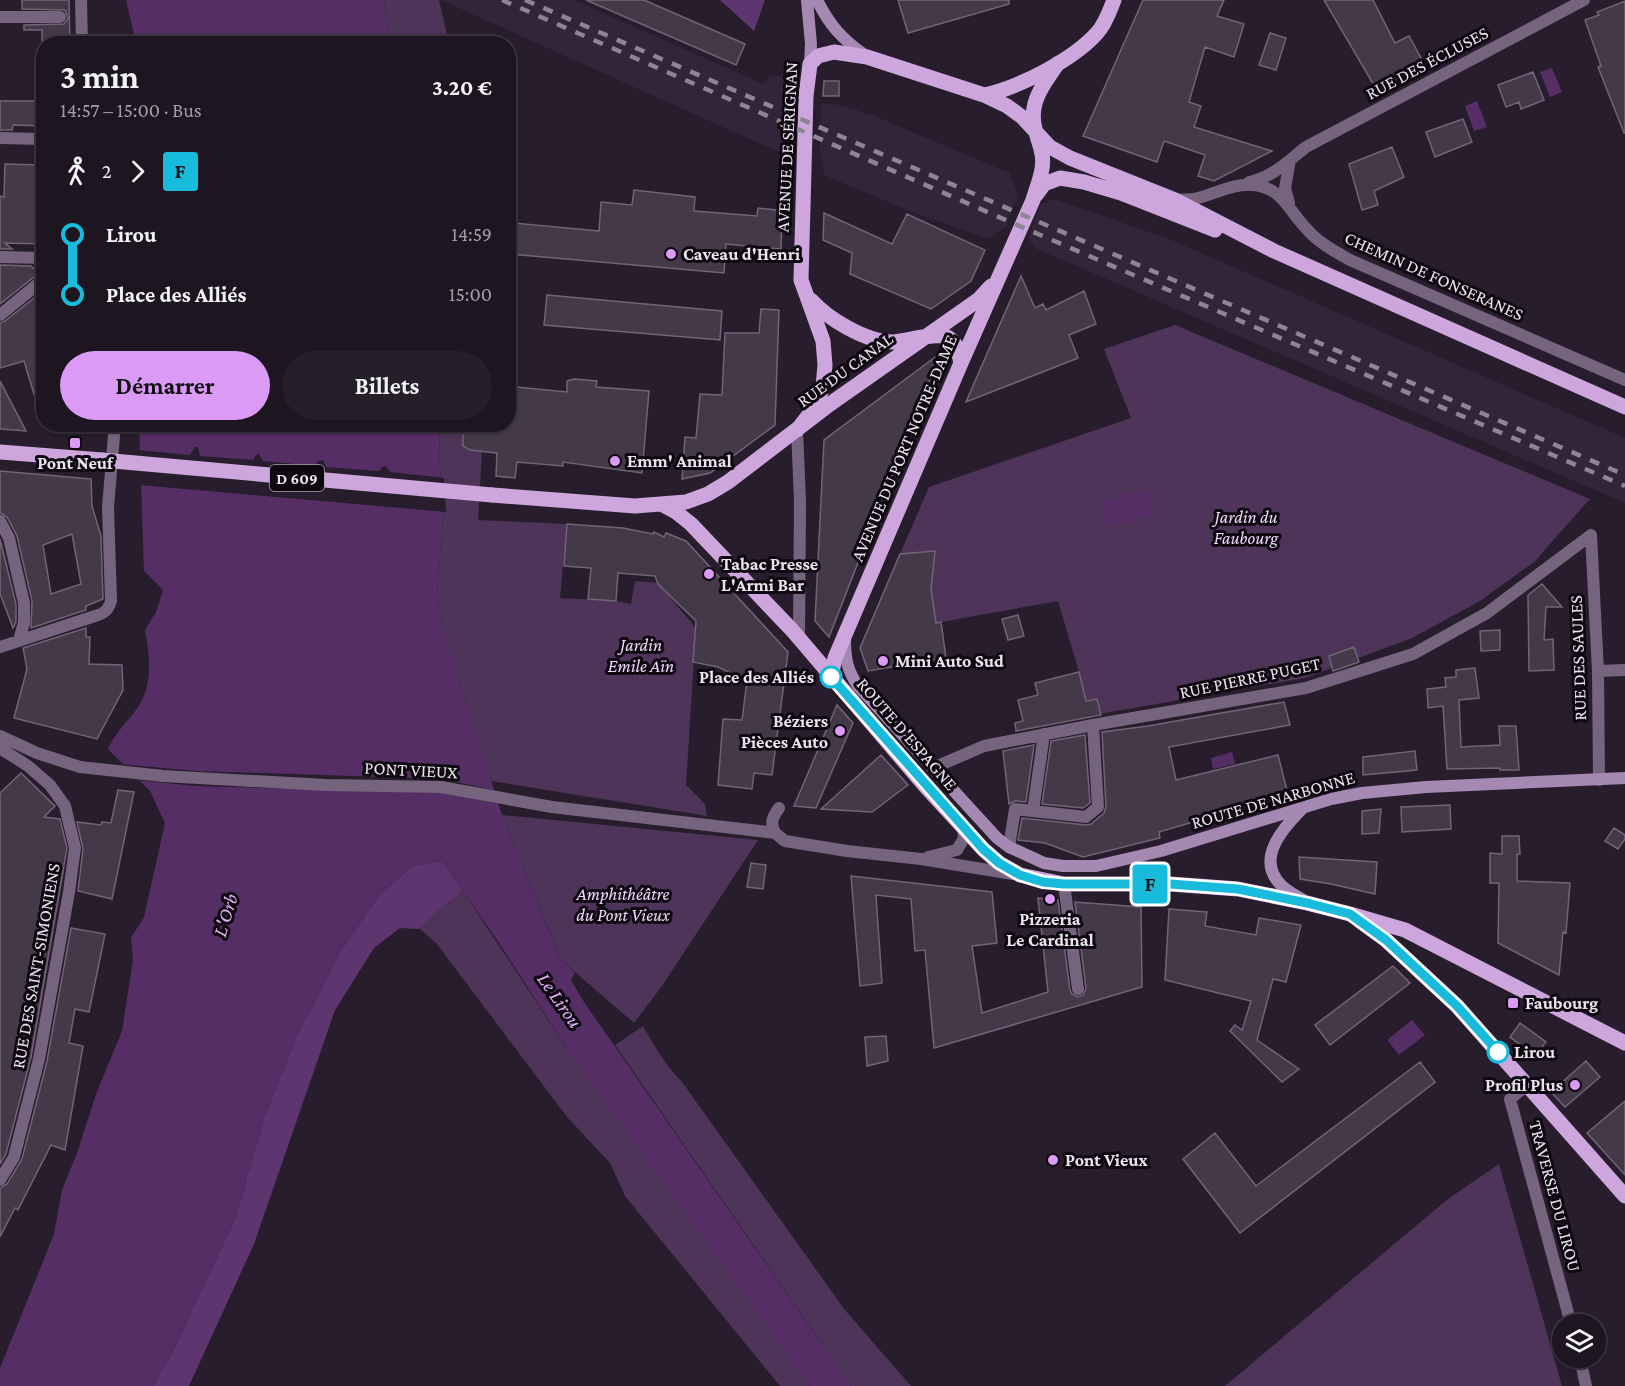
<!DOCTYPE html>
<html lang="fr">
<head>
<meta charset="utf-8">
<style>
	:root { --surface:#1d1621; --page:#251f2a; --text:#f1f3f6; --muted:#a09fa5; --line:#3b353f; --accent:#da9af6 }
	body { margin:0; font-family:"Crimson Pro",serif; background:var(--page); color:var(--text); height:100vh; display:flex; flex-direction:column; font-size:22px; white-space:nowrap }
	* { box-sizing:border-box; margin:0 }
	p { font-size:20px; color:var(--muted) }
	.icon { flex:none; width:33px; height:33px; fill:none; stroke:currentColor; stroke-width:2; stroke-linecap:round; stroke-linejoin:round }
	.map { position:relative; flex:1; overflow:hidden }
	.side { position:absolute; left:36px; top:36px; width:480px; height:396px; display:flex; flex-direction:column; background:var(--surface); border-radius:24px; box-shadow:0 2px 4px #0004,0 0 0 2px var(--line) }
	.side>* { flex:none }
	.badge { padding:0 12px; border-radius:4px; font-size:21px; line-height:39px }
	.controls { position:absolute; left:1552px; top:1314px; display:grid; gap:12px }
	.controls a { display:grid; place-items:center; width:54px; height:54px; border-radius:50%; background:var(--surface); box-shadow:0 2px 4px #0004,0 0 0 2px var(--line); font-size:30px }
	.map>.badge { position:absolute; translate:-50% -50%; box-shadow:0 0 0 3px #fff }
	.legs { display:flex; align-items:center; gap:9px; height:66px; padding:0 24px; font-size:20px }
	.legs p { margin-inline-start:auto }
	.overview { display:flex; align-items:center; justify-content:space-between; height:102px; padding:0 24px }
	h1 { font-size:33px; font-weight:700; line-height:45px }
	.primary-button { display:flex; gap:12px; margin-top:auto; padding:12px 24px }
	.primary-button a { flex:1; height:69px; border-radius:36px; background:var(--accent); color:#111; font-size:24px; font-weight:700; line-height:69px; text-align:center }
	.primary-button a+a { background:var(--page); color:var(--text) }
	ul { padding:0 24px; list-style:none }
	li { display:flex; align-items:center; gap:21px; height:60px; font-size:22px }
	li i { display:grid; place-items:center; width:9px; height:100%; margin:0 8px; background:currentColor }
	li i::after { content:''; width:15px; height:15px; margin:-8px; border:4px solid; border-radius:50%; background:var(--surface) }
	li p { margin-inline-start:auto }
	li:first-child i { background:linear-gradient(#0000 50%,currentColor 0) }
	li:last-child i { background:linear-gradient(currentColor 50%,#0000 0) }
	.map>svg:first-child { display:block }
	.built { fill:#332539 }
	.green { fill:#4d3458 }
	.forest { fill:#5e366f }
	.water { fill:#552e66 }
	.pier { fill:#271d2c }
	.building { fill:#443949; stroke:#706476; stroke-width:1.5; fill-rule:evenodd }
	.lines { fill:none; stroke-linecap:round; stroke-linejoin:round }
	.street { stroke:#76647e; stroke-width:12 }
	.secondary { stroke:#a689b3; stroke-width:12 }
	.primary { stroke:#cca6dd; stroke-width:15 }
	.rail { stroke:#8d8591; stroke-width:4.5; stroke-dasharray:10 10; stroke-linecap:butt }
	.primary-bridge { stroke:#cca6dd; stroke-width:15 }
	.line-1-casing { stroke:#fff; stroke-width:14 }
	.line-1 { stroke:#18bbdc; stroke-width:9 }
	.poi-dot { fill:#da9af6; stroke:#0e0910; stroke-width:2 }
	.stop-1-dot { fill:#fff; stroke:#18bbdc; stroke-width:3 }
	.labels { text-anchor:middle; stroke-width:6; stroke-linejoin:round; paint-order:stroke }
	.shield { fill:#0e0910; stroke:#a9a2ab; stroke-width:1.5 }
	.shield-label { font-size:16px; font-weight:bold; fill:#ebe4ee }
	.street-label { font-size:18px; fill:#ebe4ee; stroke:#0e0910 }
	.poi-label { font-size:18px; font-weight:bold; fill:#ebe4ee; stroke:#0e0910; text-anchor:start }
	.park-label { font-size:18px; font-style:italic; fill:#efd8fa; stroke:#0e0910 }
	.stop-label { font-size:18px; font-weight:bold; fill:#ebe4ee; stroke:#0e0910; text-anchor:end }
	.water-label { font-size:20px; font-style:italic; fill:#e1b2f6; stroke:#0e0910 }
</style>
</head>
<body>
<div class="map">
<svg width="1625" height="1386" viewBox="0 0 1625 1386">
	<rect width="100%" height="100%" fill="#271d2c"/>
	<path class="built" d="M441,0h133l189,84 6,-7 14,-2 6,27 -1,31 -5,21z
		M821,103l19,2 32,10 138,58 8,22 -12,32 -18,12 -81,-29 -83,-35 -4,-27z
		M1054,199l115,40 456,199v65l-590,-255 -7,-10 13,-33z"/>
	<path class="green" d="M384,0h55l10,43h-59z
		M1175,325l415,174 -56,63 -54,39 -68,37 -107,40 -217,38 -9,-44 -21,-71 -122,22 -5,-34 4,-37 -35,2 29,-67 202,-69 -27,-69z
		M440,425h23v21l3,3 16,3 -4,68 89,4 -7,74 56,3 15,3 4,-23 23,2 38,45 -10,157 19,19 2,12 -216,-35 -49,-155 -5,-34 7,-87 -5,-45z
		M502,815l256,25 -96,146 -28,37 -73,-63z
		M463,891l109,165 238,330h-30l-155,-190 -15,-33 -43,-46 -130,-173 -17,-15 16,-16z
		M643,1026c11,20 23,40 39,56l163,228 66,76h-60l-236,-341z
		M1499,1164l63,222h-337l223,-187z"/>
	<path class="forest" d="M720,0h45l-11,31z
		M442,861l21,30 -27,22 -16,16 -20,-1 -26,20 -39,62 -81,234 -65,142h-36l19,-33 63,-134 29,-101 33,-82 41,-81 41,-60 34,-29z"/>
	<path class="water" d="M126,0h258l6,43h-254z
		M1552,68l10,24 -12,5 -10,-25z
		M1477,101l10,26 -13,4 -9,-25z
		M139,425h301l-1,35 5,45 -7,87 5,34 60,189 51,126 8,19 14,13 -4,7 13,22 267,384h-41l-238,-330 -75,-116 -55,-79 -29,5 -34,29 -41,60 -41,81 -33,82 -29,101 -63,134 -19,33h-153v-18l54,-134 8,-44 15,-37 19,-59 26,-63 11,-71 -2,-22 13,-21 21,-94 -15,-32 -42,-42c7,-17 20,-27 30,-42 15,-22 12,-52 7,-77l11,-18 7,-22 -19,-19z
		M1147,488l8,26 -47,14 -8,-26z
		M1232,752l3,12 -22,5 -2,-11z
		M1412,1020l13,15 -26,20 -12,-15z"/>
	<path class="pier" d="M195,447h3l2,9 53,4 3,-5 3,-1 4,7 53,5 1,-4 6,-2 3,7 53,4 3,-4 4,-1 4,6 54,6 2,34 -307,-27 -1,-35 52,5z
		M119,764l78,7 247,8 53,12 4,13 -59,-11 -246,-7 -60,-6z"/>
	<path class="building" d="M22,0h47l1,44h-28v-14h-18v-5l40,-1 4,-6 -3,-8 -43,-1z
		M586,0h58l101,44 -9,21z
		M898,0h111v4l-101,29z
		M1143,0h81l-7,16 27,8 -10,33 -29,-10 -16,55 12,4 -7,21 78,24 -58,30 -16,-5 7,-21 -41,-14 -7,21 -74,-26z
		M1324,0h49l22,43 14,-7 18,33 -48,25z
		M1625,1v132h-1l-26,-66 3,-1 -16,-46 14,-5 -2,-3z
		M1270,33l16,5 -10,32 -17,-5z
		M1533,72l11,28 -23,9 -2,-7 -13,5 -8,-22z
		M824,81h15v15h-16z
		M0,101h44v25l-31,-1 -1,5h-12z
		M1463,119l9,23 -37,15 -9,-25z
		M1392,147l12,30 -30,14 4,14 -16,5 -13,-46z
		M5,164l35,1v30h4v49l-39,-1 7,6h-12v-53l4,1z
		M634,190l61,7 -1,14 63,5 1,-8 19,2v8l5,1 -1,30 -55,-5 -2,29 -214,-19 4,-31 85,8 2,-29 31,3z
		M824,213l68,31 15,-30 78,36 -14,31 -40,28 -81,-35 2,-21 -29,-13z
		M0,265l31,1 8,7 -39,31z
		M1021,276l14,32 8,-4 3,6 38,-19 12,33 -27,11 9,23 -112,44z
		M44,290v123l-4,1 -16,-53 -24,7v-45l5,-2z
		M547,295l175,16 -2,29 -176,-15z
		M761,309l18,1 -4,115 -65,48 -28,6 3,-42 11,1 4,-44 22,1 3,-62h34z
		M942,352l-19,44 -94,241 -14,-16 9,-181z
		M574,379l23,2 -1,6 53,4 -7,82 -79,-11v4l-46,-4 -2,16 -19,-2 1,-23 -27,-3 -7,-4v-22h45v-27h8l1,-10 50,5v-11z
		M0,381l26,50 -26,-2z
		M0,471l91,8 1,27 9,30 2,63 -17,7v4l-55,18 1,-27 -15,-65 -10,-19 -7,-4zM72,534l9,50 -30,10 -8,-49z
		M567,524l56,4 30,6 1,-2 10,5 2,-4 20,8 102,111 -16,123 -18,-2 -2,16 -34,-4 5,-66 19,1 5,-39 -29,-14 -25,-5 3,-41 -38,-37 -3,-8 -37,-3 -2,28 -28,-2 3,-31 -27,-2z
		M0,539l16,65v18l-3,6 -13,-34z
		M935,551l-4,38 5,34 5,-1 5,36 -78,13 -8,-23 40,-94z
		M1542,584l20,23h-16l-2,33 9,-1 1,31 -25,1 -1,-76z
		M1018,615l6,21 -16,4 -6,-21z
		M86,628v9h4l-1,27 33,1 1,25 -26,49 -83,-21 13,-49 -4,-21z
		M1500,630v20l-19,1 -1,-20z
		M1354,647l5,15 -26,9 -4,-15z
		M1475,668l4,30 -20,2 2,47 39,-2 -1,-19h17l3,44h-19v-2l-53,1 -4,-63 -15,2 -1,-19 19,-2 -1,-9 11,-1v-7z
		M1079,672l7,29 11,-2 4,16 -85,16 -1,-8 8,-2 -5,-21 20,-5 -3,-12z
		M1284,702l6,23 -121,22 7,33 102,-25 10,39 -129,38 1,6 -77,19 -38,-14 -27,-3 4,-22 64,7 5,-1 13,-11 2,-6 -4,-75 46,-6z
		M837,705l16,18 -37,85 -22,-2z
		M1085,735l5,68 -7,5 -41,-4 9,-63z
		M1034,745l-8,57 -11,-1 -6,3 -6,-53z
		M1415,751l2,19 -54,5v-18z
		M881,755l27,30 -36,27 -51,-3z
		M21,773l34,33 -11,11 16,2 7,29 -36,209 -25,97 -6,10v-371z
		M118,790l16,2 -22,107 -34,-8 5,-42 -6,-27 24,3 1,-3 9,1z
		M1450,805l1,24 -49,3 -1,-25z
		M1381,809l-2,24 -17,1v-23z
		M1614,828l11,7v4l-7,10 -13,-8z
		M1502,836h17l1,18h-3v27l53,2 -4,50 -3,-1 -4,43 -61,-32 1,-60h-9v-30l12,1z
		M1299,857l78,5 -2,32 -44,-10 -31,-5z
		M751,863l15,2 -3,24 -16,-2z
		M851,876l141,16 5,51 -25,3 10,67 66,-21 -10,-94 20,2 12,90 2,4 6,3 5,-2 3,-7 -11,-86 66,5 1,80 -208,61 -9,-98 -10,1 -4,-52 -35,-4 6,88 -22,3z
		M1169,909l38,3 -2,14 51,9 3,-17 42,7 -15,57 -13,-3 -16,61 42,29 -17,13 -52,-51 5,-6 7,5 9,-29 -86,-21z
		M71,928l34,6 -16,78 -14,-3 -6,34 14,3 -18,104 -14,-5 -33,65 -3,-2 -15,29v-49l7,-4 15,-25 25,-98z
		M1393,966l17,17 -80,62 -15,-20z
		M1520,1023l26,19 -11,14 -25,-19z
		M886,1036l2,25 -21,5 -2,-29z
		M1586,1061l14,16 -35,30 -14,-15z
		M1420,1062l15,20 -195,151 -57,-74 32,-26 41,53z
		M1625,1101v74l-38,-42z"/>
	<g class="lines">
		<path class="street" d="M81,0l1,44
			M0,17h60
			M0,138l44,1
			M1249,182c24,-5 38,-20 57,-35l278,-147
			M1175,200c6,-1 13,0 19,-1 20,-4 38,-16 59,-14 28,2 35,24 52,42 12,15 29,24 45,33l275,120
			M1289,203l-4,-15 5,-28
			M0,257l44,1
			M0,315l44,-36
			M797,430l3,71 -1,138
			M0,521l9,17 15,65v20l-5,17
			M1591,535l7,136 1,109
			M0,647l92,-30c10,-3 16,-5 19,-16l-3,-94 7,-83
			M1598,671l27,-1
			M0,736l37,17 43,14 83,9 163,9 115,2 111,20 207,24 16,2 10,8 62,10 74,8 92,15
			M0,748l28,18 22,19 15,21 10,42 -6,44 -30,167 -25,98 -14,23
			M933,768l51,-22 109,-21 213,-37 107,-34 74,-41 104,-78
			M1033,811l11,-77
			M775,833c-5,-10 -3,-15 4,-25
			M1009,847l6,-38 71,8 12,-10 -5,-82
			M928,857l29,-7 7,-12 -1,-10
			M1064,884l14,105
			M1527,1085l-17,14 61,225
			M1580,1358l6,28"/>
		<path class="secondary" d="M807,0l4,44 -1,20
			M817,0c13,26 25,39 49,56
			M845,639c0,19 2,31 13,47l139,152 12,9 35,16 19,3h33l65,-15 170,-52 31,-6 64,-6 199,-9
			M1302,809c-19,19 -47,50 -21,76 7,7 16,11 24,16"/>
		<path class="primary" d="M984,95c34,-7 89,-35 113,-62 8,-8 13,-23 17,-33
			M1036,195l8,-11 16,-6 24,4 37,11 94,37
			M811,300c17,19 55,42 82,42 14,-1 45,-11 56,-4 9,6 10,17 12,25
			M797,430l18,-23 8,-20 2,-22 -2,-24 -22,-61 5,-184 4,-32 8,-8 16,-4 33,5 117,38 23,11 15,11 28,30 20,11 105,42 99,51 351,156
			M0,452l102,8
			M492,495l143,11 51,-4 22,-8 20,-12 102,-78 148,-104 13,-14
			M661,504l15,8 15,12 101,106 133,156 58,63 16,14 21,12 44,9h106l68,5 69,14 43,11 55,16 220,113
			M831,677l4,-19 126,-295 72,-163c4,-14 12,-31 9,-46 -3,-16 -11,-28 -8,-46 3,-17 15,-31 24,-45
			M1360,921l26,19 71,66 168,190"/>
		<path class="rail" d="M502,0l529,231 594,255
			M525,0l1100,475"/>
		<path class="primary-bridge" d="M102,460l390,35"/>
	</g>
	<g class="lines">
		<g class="line-1-casing">
			<path id="line-1" d="M831,677l152,172 16,14 21,12 23,7 21,2h106l68,5 69,14 43,11 36,26 71,66 41,46"/>
		</g>
		<use href="#line-1" class="line-1"/>
	</g>
	<g class="poi-dot">
		<circle cx="671" cy="254" r="6"/>
		<rect x="69" y="437" width="12" height="12" rx="3"/>
		<circle cx="615" cy="461" r="6"/>
		<circle cx="709" cy="574" r="6"/>
		<circle cx="883" cy="661" r="6"/>
		<circle cx="840" cy="731" r="6"/>
		<circle cx="1050" cy="899" r="6"/>
		<rect x="1507" y="997" width="12" height="12" rx="3"/>
		<circle cx="1575" cy="1085" r="6"/>
		<circle cx="1053" cy="1160" r="6"/>
	</g>
	<g class="stop-1-dot">
		<circle cx="831" cy="677" r="10"/>
		<circle cx="1498" cy="1052" r="10"/>
	</g>
	<g class="labels">
		<rect class="shield" x="270" y="465" width="54" height="26" rx="4.5"/>
		<g class="shield-label">
			<text x="297" y="484">D 609</text>
		</g>
		<g class="street-label">
			<text transform="translate(1427 63) rotate(-28)" y="6">RUE DES ÉCLUSES</text>
			<text transform="translate(787 147) rotate(-87)" y="6">AVENUE DE SÉRIGNAN</text>
			<text transform="translate(1434 276) rotate(24)" y="6">CHEMIN DE FONSERANES</text>
			<text transform="translate(845 370) rotate(-36)" y="6">RUE DU CANAL</text>
			<text transform="translate(904 448) rotate(-67)" y="6">AVENUE DU PORT NOTRE-DAME</text>
			<text transform="translate(1578 658) rotate(-92)" y="6">RUE DES SAULES</text>
			<text transform="translate(1250 678) rotate(-12)" y="6">RUE PIERRE PUGET</text>
			<text transform="translate(907 734) rotate(49)" y="6">ROUTE D'ESPAGNE</text>
			<text transform="translate(411 770) rotate(3)" y="6">PONT VIEUX</text>
			<text transform="translate(1273 800) rotate(-16)" y="6">ROUTE DE NARBONNE</text>
			<text transform="translate(36 966) rotate(-80)" y="6">RUE DES SAINT-SIMONIENS</text>
			<text transform="translate(1555 1196) rotate(75)" y="6">TRAVERSE DU LIROU</text>
		</g>
		<g class="poi-label">
			<text x="683" y="260">Caveau d'Henri</text>
			<text x="627" y="467">Emm' Animal</text>
			<text x="75" y="469" text-anchor="middle">Pont Neuf</text>
			<text x="721" y="570">Tabac Presse<tspan x="721" dy="21">L'Armi Bar</tspan></text>
			<text x="895" y="667">Mini Auto Sud</text>
			<text x="828" y="727" text-anchor="end">Béziers<tspan x="828" dy="21">Pièces Auto</tspan></text>
			<text x="1050" y="925" text-anchor="middle">Pizzeria<tspan x="1050" dy="21">Le Cardinal</tspan></text>
			<text x="1525" y="1009">Faubourg</text>
			<text x="1563" y="1091" text-anchor="end">Profil Plus</text>
			<text x="1065" y="1166">Pont Vieux</text>
		</g>
		<g class="park-label">
			<text x="1246" y="523">Jardin du<tspan x="1246" dy="21">Faubourg</tspan></text>
			<text x="641" y="651">Jardin<tspan x="641" dy="21">Emile Aïn</tspan></text>
			<text x="623" y="900">Amphithéâtre<tspan x="623" dy="21">du Pont Vieux</tspan></text>
		</g>
		<g class="stop-label">
			<text x="814" y="683">Place des Alliés</text>
			<text x="1514" y="1058" text-anchor="start">Lirou</text>
		</g>
		<g class="water-label">
			<text transform="translate(225 915) rotate(-73)" y="7">L'Orb</text>
			<text transform="translate(560 1000) rotate(55)" y="7">Le Lirou</text>
		</g>
	</g>
</svg>
<div class="controls">
<a><svg class="icon" aria-label="layers" viewBox="0 0 24 24"><path d="M12 4l9 5-9 5-9-5zM3 14l9 5 9-5"/></svg></a>
</div>
<b class="badge" style="left:1150px;top:884px;background:#18bbdc;color:#111">F</b>
<section class="side">
<div class="overview"><div><h1>3 min</h1><p>14:57 – 15:00 · Bus</p></div><b>3.20 €</b></div>
<div class="legs"><svg class="icon" aria-label="walk" viewBox="0 0 24 24"><circle cx="13" cy="4" r="2"/><path d="M13 8l-2 6 4 7M11 14l-3 7M7 12l3-4h3l4 4"/></svg>2<svg class="icon" aria-label="forward" viewBox="0 0 24 24"><path d="M9 5l7 7-7 7"/></svg><b class="badge" style="background:#18bbdc;color:#111">F</b></div>
<ul>
<li><i style="color:#18bbdc"></i><b>Lirou</b><p>14:59</p></li>
<li><i style="color:#18bbdc"></i><b>Place des Alliés</b><p>15:00</p></li>
</ul>
<div class="primary-button"><a>Démarrer</a><a>Billets</a></div>
</section>
</div>
</body>
</html>
